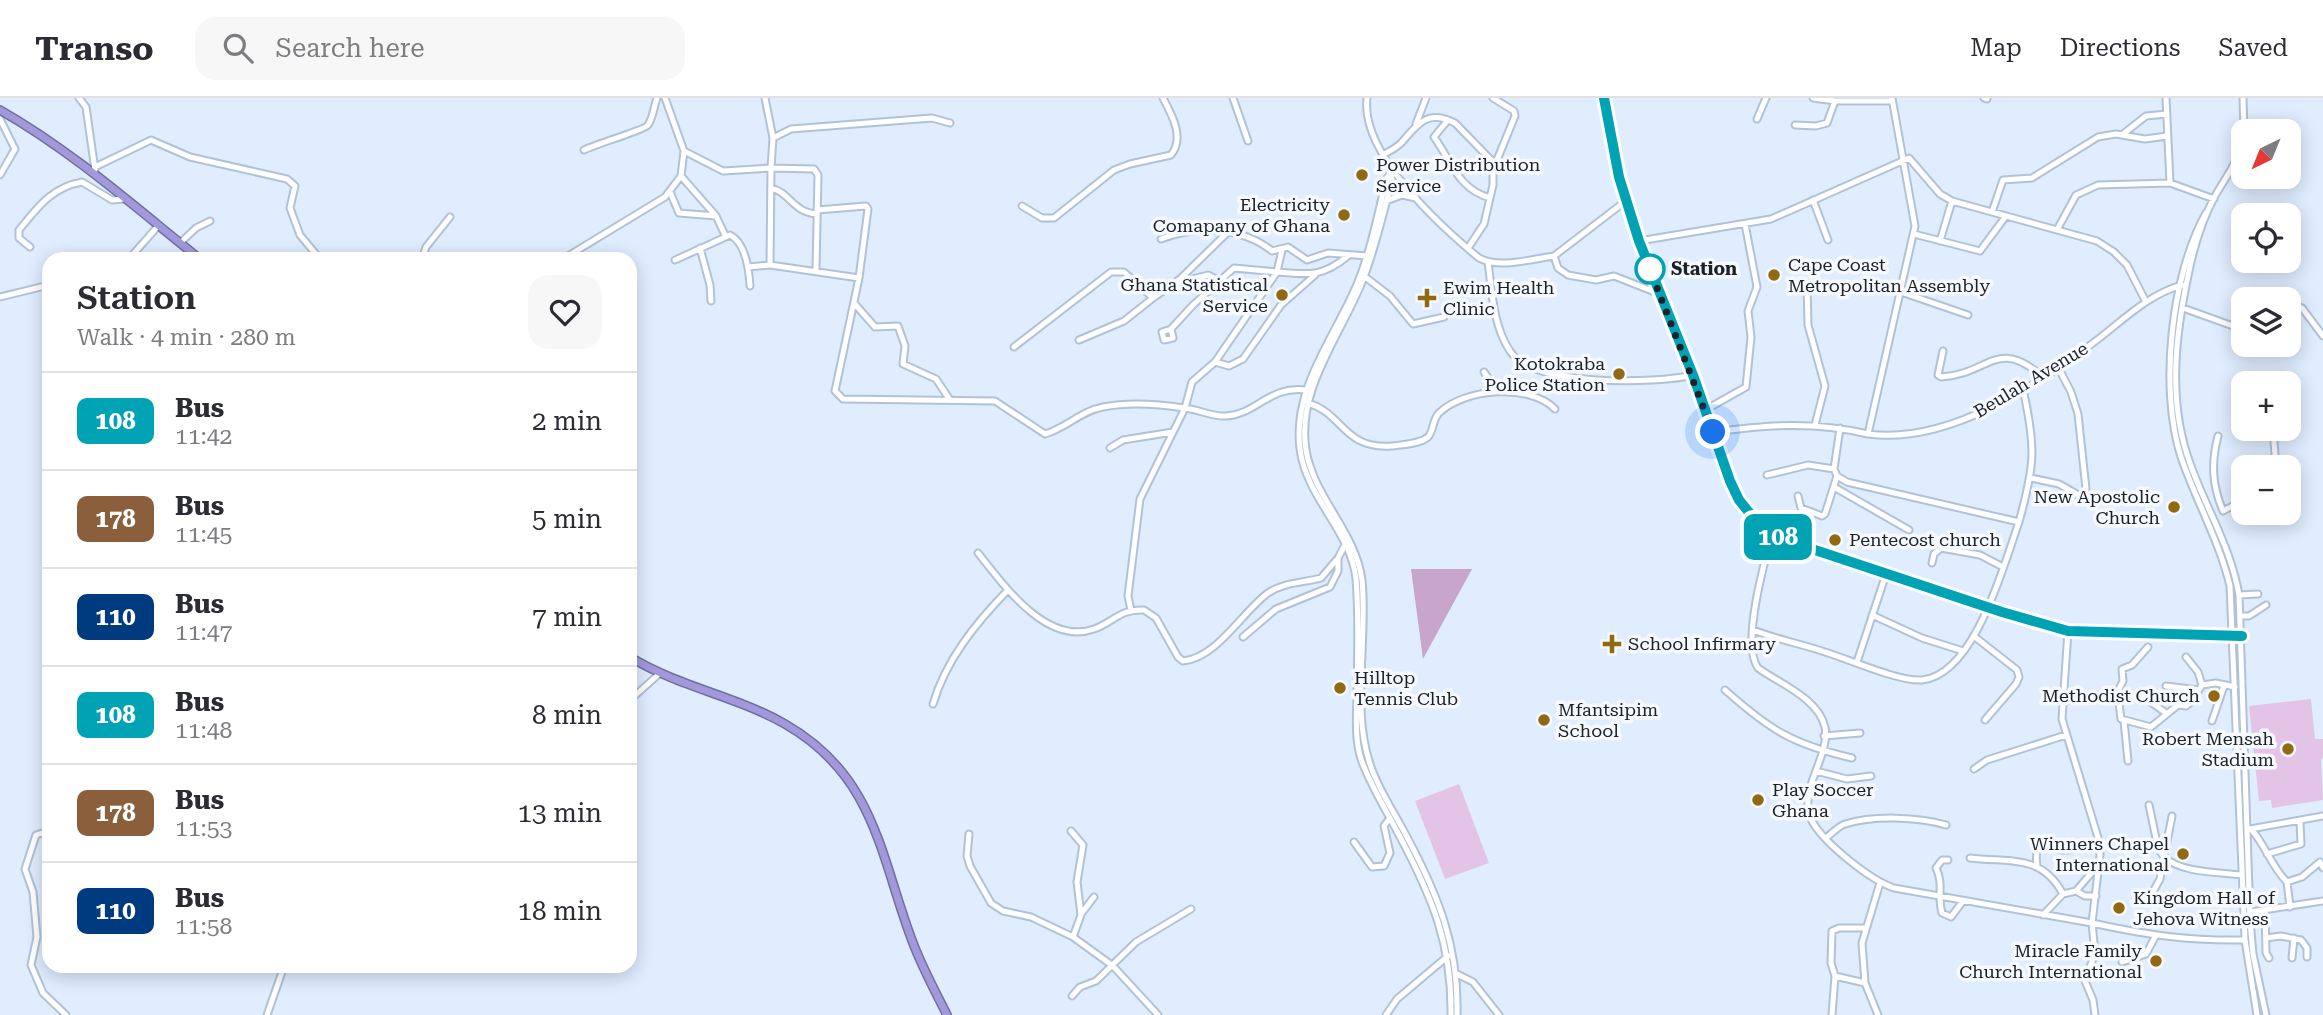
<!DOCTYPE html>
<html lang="en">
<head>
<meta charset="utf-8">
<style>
	:root { --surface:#fff; --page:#f7f7f7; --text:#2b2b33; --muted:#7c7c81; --line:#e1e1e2 }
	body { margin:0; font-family:"Roboto Serif",serif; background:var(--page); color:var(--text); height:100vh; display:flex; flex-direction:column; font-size:26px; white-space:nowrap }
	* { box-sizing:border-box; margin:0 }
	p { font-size:23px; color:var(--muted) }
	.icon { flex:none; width:38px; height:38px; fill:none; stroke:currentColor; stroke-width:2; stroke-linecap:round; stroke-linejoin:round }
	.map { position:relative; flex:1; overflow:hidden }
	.drawer { position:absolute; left:42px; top:154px; width:595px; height:721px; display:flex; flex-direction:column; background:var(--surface); border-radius:21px; box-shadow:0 4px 18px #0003 }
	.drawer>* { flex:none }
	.badge { padding:0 14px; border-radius:10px; font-size:24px; line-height:46px }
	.needle { width:46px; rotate:223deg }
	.fabs { position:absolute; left:2231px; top:21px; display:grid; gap:14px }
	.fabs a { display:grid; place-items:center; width:70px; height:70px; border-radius:14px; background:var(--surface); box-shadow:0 4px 18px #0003; font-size:35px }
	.you { position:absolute; width:35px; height:35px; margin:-18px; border:5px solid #fff; border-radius:50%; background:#1a73e8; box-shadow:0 0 0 10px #1a73e833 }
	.map>.badge { position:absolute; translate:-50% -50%; box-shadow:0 0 0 4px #fff }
	.round { display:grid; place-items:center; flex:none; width:74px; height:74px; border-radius:21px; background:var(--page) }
	.headline { display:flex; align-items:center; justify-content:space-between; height:119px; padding:0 35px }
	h1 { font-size:33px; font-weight:600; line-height:52px }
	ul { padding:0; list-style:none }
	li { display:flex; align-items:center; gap:21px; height:98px; padding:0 35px; border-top:2px solid var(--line) }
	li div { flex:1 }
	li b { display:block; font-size:26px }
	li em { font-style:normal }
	li .badge { min-width:77px; font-weight:700; text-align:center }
	header { display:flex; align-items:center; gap:42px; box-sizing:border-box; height:98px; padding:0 35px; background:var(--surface); border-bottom:2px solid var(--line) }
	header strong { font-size:33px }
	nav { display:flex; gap:38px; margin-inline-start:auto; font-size:24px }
	.search { width:490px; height:63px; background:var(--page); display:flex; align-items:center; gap:18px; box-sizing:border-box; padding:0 24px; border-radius:21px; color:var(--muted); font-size:26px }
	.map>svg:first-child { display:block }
	.green { fill:#e4c4e6 }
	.forest { fill:#c8a5ca }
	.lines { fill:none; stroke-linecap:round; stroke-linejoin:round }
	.minor-casing { stroke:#b1c2d7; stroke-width:9 }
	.highway-casing { stroke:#726f9d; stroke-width:10 }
	.minor { stroke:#fff; stroke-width:5 }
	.highway { stroke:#a199dc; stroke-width:7 }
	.line-casing { stroke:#fff; stroke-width:16 }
	.line { stroke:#00a3b4; stroke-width:10 }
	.walk { stroke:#1b2129; stroke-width:7; stroke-dasharray:0 12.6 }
	.poi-dot { fill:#916910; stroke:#f6f9fe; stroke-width:2.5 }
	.stop-dot { fill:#fff; stroke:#00a3b4; stroke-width:3.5 }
	.labels { text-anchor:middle; stroke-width:7; stroke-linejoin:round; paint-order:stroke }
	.poi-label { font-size:18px; fill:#1b2129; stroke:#f6f9fe; text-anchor:start }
	.stop-label { font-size:18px; font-weight:bold; fill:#1b2129; stroke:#f6f9fe; text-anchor:start }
	.street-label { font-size:18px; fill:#1b2129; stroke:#f6f9fe }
</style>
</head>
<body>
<header>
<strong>Transo</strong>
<div class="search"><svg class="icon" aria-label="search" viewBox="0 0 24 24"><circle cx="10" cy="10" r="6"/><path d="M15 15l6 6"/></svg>Search here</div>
<nav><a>Map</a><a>Directions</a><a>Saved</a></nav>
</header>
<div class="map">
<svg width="2323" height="917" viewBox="0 0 2323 917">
	<rect width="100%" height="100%" fill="#dfedff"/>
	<path class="green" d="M2311,601l4,40h8v19l-2,1 2,41 -51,8 -1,-8 -12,1 -10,-95z
		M1459,686l30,79 -44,16 -30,-78z"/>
	<path class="forest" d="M1411,471h61l-49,90z"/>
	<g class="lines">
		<g class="minor-casing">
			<path id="minor" d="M79,0l7,9 9,63
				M665,0l19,53 39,20 48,-3 -1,97 89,13 -24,113 8,8 152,2 50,33c21,-6 36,-23 58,-27 26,-5 55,-3 81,1 14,1 28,9 42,8 29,-1 44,-31 80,-26
				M765,0l8,40 -2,30 43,1 4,6 -2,95
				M1233,0l15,43
				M1367,0c-7,55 72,127 112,160 21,11 52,1 75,-2l4,12 10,7 28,5 18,-4 46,18
				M1604,0l15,79 20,64 54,134 37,106 9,19 22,27 11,7 40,15 176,59 80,23 174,5
				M1813,0l22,3h57
				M1892,0l23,128 -47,208c79,11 168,-48 229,-94 26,-20 52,-46 85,-55
				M1984,0l3,1
				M2166,0l4,85
				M2243,0l1,33
				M0,21l15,30 -15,26
				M1757,21l9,-21
				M1448,22l-14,17c18,25 24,52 56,61
				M1416,26l10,-26
				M1795,27l21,1 11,-3 8,-22
				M2244,30l31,-2
				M2123,36l23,-18 21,-2
				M2244,36c-3,24 -17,41 -29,62 -12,22 -21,51 -26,75 -14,65 -22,132 2,195 16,44 40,82 48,129l11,325 3,34 13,61
				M773,40l18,-9 141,-11 18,5
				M584,52c10,-5 62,-21 64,-25 5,-7 6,-19 9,-27
				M1383,57c6,-4 14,-7 19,-13 16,-18 25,-33 53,-19l38,39
				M95,69l56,-27 39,17 97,22 8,7 -5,22 10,27 20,24
				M1391,73l-5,9c-8,34 -15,69 -28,102 -22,54 -66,105 -58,167 6,49 51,82 56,130 3,37 2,74 1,111 0,23 -3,47 4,69 9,26 25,51 38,76 33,62 53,109 52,180
				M1391,73l1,10c-9,32 -16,65 -28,96 -21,56 -68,111 -58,173 8,48 50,82 56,130 6,59 -11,128 8,184 8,25 24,48 36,71 32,60 53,111 51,180
				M681,78l35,40 9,19
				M771,90c20,5 21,24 46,26
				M670,94l9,21 37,3
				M1813,102l15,40
				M1386,103l16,-6 14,3
				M1022,108l20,12h12l60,-48 16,-6 41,-9c14,-17 1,-40 -8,-57
				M817,112l49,-4 2,3 -9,69
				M1992,114l11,-32 29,-2 66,-41 18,-3 29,5 22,-3
				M2206,115c-35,62 -47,176 -25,244 15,44 38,83 49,129l15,354 12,75
				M2058,130l18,-33 22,-10 72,-2 44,16
				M1914,136l66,17 26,-35
				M1161,141c35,-13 80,-13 111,12l16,-4 19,13 21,-7 40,3
				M1639,143l132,-22 138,-61 31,36 12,7 145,40 17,11 13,13 19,37
				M1940,143l12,-40
				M180,145l16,-15 14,-7
				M30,149l-11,-9v-8c18,-22 33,-43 63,-48l30,18 12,-1
				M700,150l10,37 1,16
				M1468,150l16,-24 9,-39v-23l4,-2 18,-44 -1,-5 -21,-13
				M1554,158l73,-56
				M129,161l29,-33
				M427,161l-3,-6 2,-6 24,-30
				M563,161l102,-62 16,-21 3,-25
				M675,162l55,-25c16,8 19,35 20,51
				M1488,164c4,29 5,64 22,89 23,36 145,33 183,24
				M748,169l22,-2
				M1364,178l26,20 23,28 31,-7
				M1177,185l31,-8 12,6
				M1807,186l1,41 17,61 -10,39
				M1901,194l67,23
				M0,199l49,-12
				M854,205l21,24 23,-1 7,20 -2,18 33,15 14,21
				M2289,205l13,5 21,28
				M2183,210l61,22
				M1171,231l2,9 -9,2 -2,-8 9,-3 22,-24 41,-37 43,4 5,-22
				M1079,242l45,-19 29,-23
				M1014,249l97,-75h13l29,26 27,-19 47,-46
				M1943,253l-5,24 3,2c49,-3 55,-40 101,-1
				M1215,264l14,4 14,-7 38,-54 34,-30
				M2058,269l13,25 7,22 8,75 -2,11
				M1484,274l13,18
				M1308,305c36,11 35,46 83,43 10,-1 29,-2 37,-9 6,-6 4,-17 11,-24 26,-25 90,-30 116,-4
				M1705,312l41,-23 5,-50 -3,-26 9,-24 -12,-63
				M1840,330l-6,41 3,7 10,6 172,40c16,-58 17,-74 4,-133
				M2273,331l3,38
				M1713,334c55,-7 99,-11 155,2
				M2218,338c-7,27 -6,49 5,75
				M1110,350l13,-8 50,-8
				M1767,377l41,-10 26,4
				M2031,380l28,6 30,17 23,-1
				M1834,389l75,43
				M1798,398l3,12 21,8 3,-2 12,-38
				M2223,413l21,-11
				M1772,436c-8,29 -31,111 -14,134 22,16 60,30 67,59 4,19 -11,44 -15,62 -3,11 -4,22 2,32 12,22 58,59 82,67l198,35 8,-68 -1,-14 -37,-122 6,-88
				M978,455c25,31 68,93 116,76 20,-7 25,-20 50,-19l12,8 22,39 5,4c34,-3 60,-50 85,-68 16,-11 35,-10 53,-15l17,-20 8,-15
				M1932,465l2,-9 7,-6 39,7 23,12
				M2239,497l19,-1
				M1131,512l-3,-14 12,-97 45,-91 7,-26 23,-20 62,-90c33,3 46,5 72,-17
				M1872,517l50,23 41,13
				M2242,518h7l17,-11
				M1753,532c23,9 48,14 72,22 23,7 75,30 97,28 53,-5 82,-116 97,-158
				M1243,539l33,-28 54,-22 8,-16v-13
				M1975,539l42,33 2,7 -3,7 -31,36
				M2186,559l12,15 4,13
				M1857,564l29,-88
				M2166,588l33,4
				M1725,592c45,40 67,54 127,68
				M2115,599l8,-16 -1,-12 10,-4 16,-18
				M2118,601l23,-4 25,18
				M630,602l29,-26
				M2062,603l37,-6 16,2 4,6 2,16 30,8 27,-22 8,1 6,-5 10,-16 14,-2 19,4
				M933,606c13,-44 42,-80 74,-113
				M2124,623l4,40
				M2212,623l12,-35
				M1824,638l36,-3
				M1974,671l13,-9 79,-25
				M1816,673l31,8 24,-3
				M2149,707l9,43 6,9 -4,22 -10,18
				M2172,718l-8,41c17,16 55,15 77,18
				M2250,731l73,-13
				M2251,731c15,17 20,37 36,53l15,-5 18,-15 3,6
				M1071,733l12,14 -6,37 4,33 -8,22
				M969,736l-2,22 3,10 21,37 12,8 28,6 42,20 40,29 45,49
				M49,739l-7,-4 -6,2 -11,34 8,23 4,45 -6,28 12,28 23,22
				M1827,739c5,-4 12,-11 18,-13 29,-9 73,-7 101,1
				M1354,744l18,25 12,-1 6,-13 -6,-27 6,-8
				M2130,745l28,5
				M2267,756l34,-10 -1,-22
				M1970,760c39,5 71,-5 93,36
				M1948,762h-6l-6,8c8,16 1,28 6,45l9,4 12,-16
				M2037,768c-4,-29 11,-16 28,-16 11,0 24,-6 34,-9
				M2287,784l3,25
				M2076,793l23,-27
				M2265,812l1,43 3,5
				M2250,814l73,-11
				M1081,816l13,-17
				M2043,817l20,-21 13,-3 9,5h11
				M1864,830h-25l-7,3 -1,32 4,13 30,7
				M2266,840l15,-2 20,4 6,8v9
				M2292,860l2,-20
				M2122,864l24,-8 9,-17
				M1457,876l16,8 26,33
				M1072,898l8,-9 16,-6 40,-39 55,-33
				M267,917l15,-43
				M1386,917l11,-16 51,-43
				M1832,917l3,-39
				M1878,917l-13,-32 -3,-40 18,-60
				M2095,917l-2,-15 -8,-19 10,-28 -3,-30c55,12 96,18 153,17"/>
		</g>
		<g class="highway-casing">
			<path id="highway" d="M0,12c72,41 135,97 200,149
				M630,559c49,30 106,39 155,67 91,52 95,133 128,219 9,24 22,48 34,72"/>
		</g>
		<use href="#minor" class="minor"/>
		<use href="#highway" class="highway"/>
	</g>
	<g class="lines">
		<g class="line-casing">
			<path id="line" d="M1604,0l15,79 20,64 54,134 37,106 9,19 22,27 11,7 40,15 190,63 66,19 174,5"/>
		</g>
		<use href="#line" class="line"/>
		<path class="walk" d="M1650,171l-1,-2 64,165"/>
	</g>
	<g class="poi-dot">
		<circle cx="1362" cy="77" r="7"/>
		<circle cx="1344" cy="117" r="7"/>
		<circle cx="1774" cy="177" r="7"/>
		<circle cx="1282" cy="197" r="7"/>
		<path d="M1423.5 189.5h7v7h7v7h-7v7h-7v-7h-7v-7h7z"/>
		<circle cx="1619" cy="276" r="7"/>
		<circle cx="2174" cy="409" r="7"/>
		<circle cx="1835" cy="442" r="7"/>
		<path d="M1608.5 535.5h7v7h7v7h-7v7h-7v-7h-7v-7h7z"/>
		<circle cx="1340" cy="590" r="7"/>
		<circle cx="2214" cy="598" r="7"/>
		<circle cx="1544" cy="622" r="7"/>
		<circle cx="2288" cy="651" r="7"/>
		<circle cx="1758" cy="702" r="7"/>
		<circle cx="2183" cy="756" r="7"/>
		<circle cx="2119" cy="810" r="7"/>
		<circle cx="2156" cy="863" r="7"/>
	</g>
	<circle class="stop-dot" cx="1650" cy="171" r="14"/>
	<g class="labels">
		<g class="poi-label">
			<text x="1376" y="73">Power Distribution<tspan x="1376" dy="21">Service</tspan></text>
			<text x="1330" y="113" text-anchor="end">Electricity<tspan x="1330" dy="21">Comapany of Ghana</tspan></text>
			<text x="1788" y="173">Cape Coast<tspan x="1788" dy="21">Metropolitan Assembly</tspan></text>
			<text x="1268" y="193" text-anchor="end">Ghana Statistical<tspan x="1268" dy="21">Service</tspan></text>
			<text x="1443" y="196">Ewim Health<tspan x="1443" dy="21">Clinic</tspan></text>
			<text x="1605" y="272" text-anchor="end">Kotokraba<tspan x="1605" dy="21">Police Station</tspan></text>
			<text x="2160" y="405" text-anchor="end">New Apostolic<tspan x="2160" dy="21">Church</tspan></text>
			<text x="1849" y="448">Pentecost church</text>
			<text x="1628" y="552">School Infirmary</text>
			<text x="1354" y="586">Hilltop<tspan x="1354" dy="21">Tennis Club</tspan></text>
			<text x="2200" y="604" text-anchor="end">Methodist Church</text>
			<text x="1558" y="618">Mfantsipim<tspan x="1558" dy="21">School</tspan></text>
			<text x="2274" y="647" text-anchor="end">Robert Mensah<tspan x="2274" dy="21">Stadium</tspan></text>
			<text x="1772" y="698">Play Soccer<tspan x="1772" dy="21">Ghana</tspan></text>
			<text x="2169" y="752" text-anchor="end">Winners Chapel<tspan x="2169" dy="21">International</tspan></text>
			<text x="2133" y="806">Kingdom Hall of<tspan x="2133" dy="21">Jehova Witness</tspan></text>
			<text x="2142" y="859" text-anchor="end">Miracle Family<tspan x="2142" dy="21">Church International</tspan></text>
		</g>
		<g class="stop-label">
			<text x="1671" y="177">Station</text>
		</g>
		<g class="street-label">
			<text transform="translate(2031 282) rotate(-31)" y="6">Beulah Avenue</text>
		</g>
	</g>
</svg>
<div class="fabs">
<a><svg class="needle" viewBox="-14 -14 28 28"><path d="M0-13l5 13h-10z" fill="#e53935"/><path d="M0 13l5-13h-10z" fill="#7c7c81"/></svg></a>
<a><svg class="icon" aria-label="locate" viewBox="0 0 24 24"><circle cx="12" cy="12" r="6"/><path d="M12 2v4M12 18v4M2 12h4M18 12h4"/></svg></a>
<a><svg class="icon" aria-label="layers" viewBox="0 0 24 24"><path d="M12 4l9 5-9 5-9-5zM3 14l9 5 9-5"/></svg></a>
<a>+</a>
<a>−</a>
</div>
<div class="you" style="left:1713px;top:334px"></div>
<b class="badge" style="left:1778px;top:439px;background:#00a3b4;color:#fff">108</b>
<section class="drawer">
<div class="headline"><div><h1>Station</h1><p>Walk · 4 min · 280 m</p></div><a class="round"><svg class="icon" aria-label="heart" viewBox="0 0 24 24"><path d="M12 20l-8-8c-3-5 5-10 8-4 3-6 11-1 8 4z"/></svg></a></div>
<ul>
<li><span class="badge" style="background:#00a3b4;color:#fff">108</span><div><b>Bus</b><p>11:42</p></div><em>2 min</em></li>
<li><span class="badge" style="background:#8b5e3c;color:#fff">178</span><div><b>Bus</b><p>11:45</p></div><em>5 min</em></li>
<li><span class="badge" style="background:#003b80;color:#fff">110</span><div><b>Bus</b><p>11:47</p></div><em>7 min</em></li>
<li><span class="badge" style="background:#00a3b4;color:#fff">108</span><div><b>Bus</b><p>11:48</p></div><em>8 min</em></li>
<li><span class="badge" style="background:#8b5e3c;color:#fff">178</span><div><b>Bus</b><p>11:53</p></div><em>13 min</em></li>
<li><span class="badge" style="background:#003b80;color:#fff">110</span><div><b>Bus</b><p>11:58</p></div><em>18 min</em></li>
</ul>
</section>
</div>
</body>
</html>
